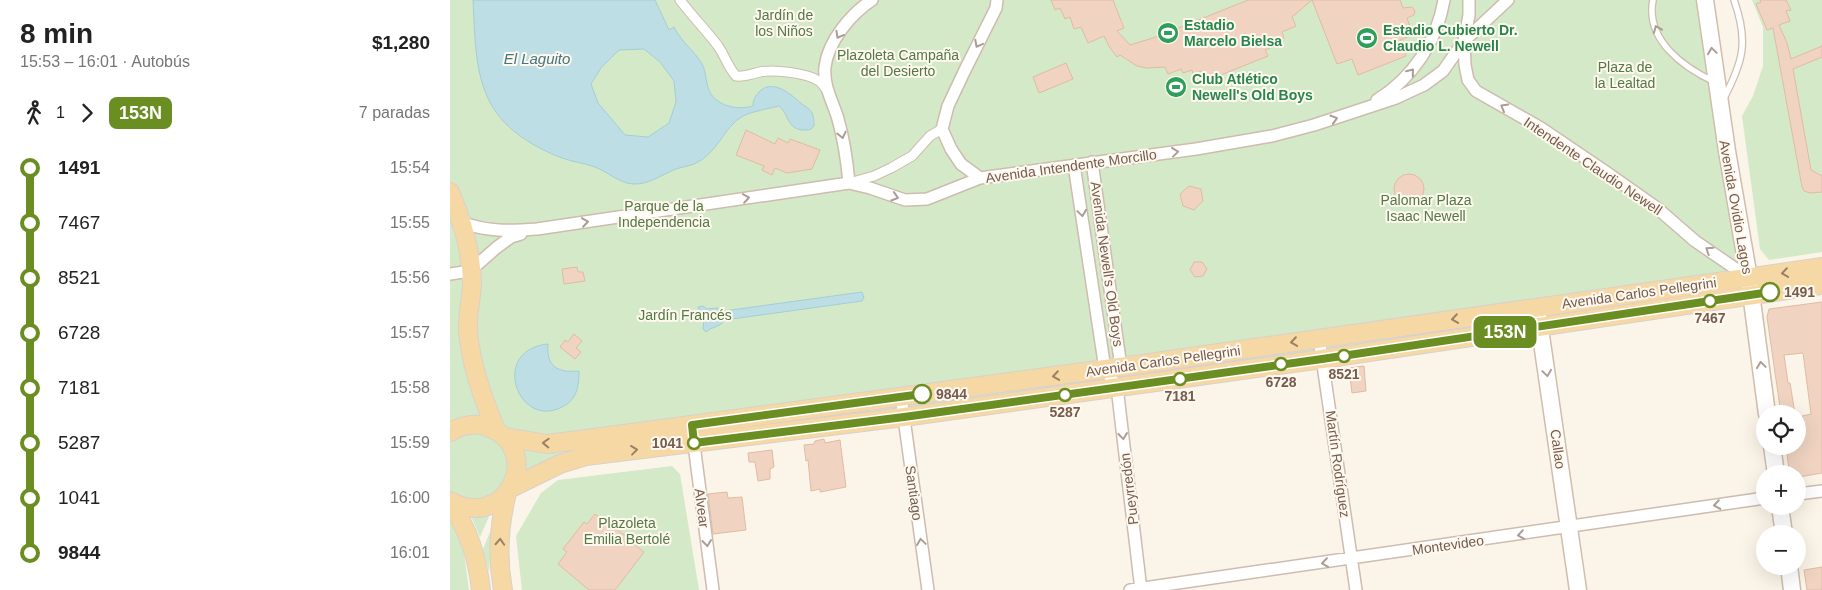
<!DOCTYPE html>
<html lang="es">
<head>
<meta charset="utf-8">
<style>
	:root { --surface:#fff; --page:#f2f2f2; --text:#222; --muted:#767676 }
	body { margin:0; font-family:Helvetica,sans-serif; background:var(--page); color:var(--text); height:100vh; display:flex; flex-direction:column; font-size:19px; white-space:nowrap }
	* { box-sizing:border-box; margin:0 }
	p { font-size:16px; color:var(--muted) }
	.icon { flex:none; width:28px; height:28px; fill:none; stroke:currentColor; stroke-width:2; stroke-linecap:round; stroke-linejoin:round }
	.map { position:relative; flex:1; overflow:hidden }
	.drawer { display:flex; flex-direction:column; background:var(--surface); width:450px }
	.drawer>* { flex:none }
	.badge { padding:0 10px; border-radius:8px; font-size:18px; line-height:32px }
	.buttons { position:absolute; left:1306px; top:405px; display:grid; gap:10px }
	.buttons a { display:grid; place-items:center; width:50px; height:50px; border-radius:50%; background:var(--surface); box-shadow:0 5px 20px #0002; font-size:25px }
	.map>.badge { position:absolute; translate:-50% -50%; box-shadow:0 0 0 2px #fff }
	.legs { display:flex; align-items:center; gap:8px; height:55px; padding:0 20px; font-size:16px }
	.legs p { margin-inline-start:auto }
	.headline { display:flex; align-items:center; justify-content:space-between; height:85px; padding:0 20px }
	h1 { font-size:28px; font-weight:700; line-height:38px }
	ul { padding:0 20px; list-style:none }
	li { display:flex; align-items:center; gap:18px; height:55px; font-size:19px }
	li i { display:grid; place-items:center; width:8px; height:100%; margin:0 6px; background:currentColor }
	li i::after { content:''; width:12px; height:12px; margin:-6px; border:4px solid; border-radius:50%; background:var(--surface) }
	li p { margin-inline-start:auto }
	li:first-child i { background:linear-gradient(#0000 50%,currentColor 0) }
	li:last-child i { background:linear-gradient(currentColor 50%,#0000 0) }
	main { display:flex; flex:1; min-height:0 }
	.map>svg:first-child { display:block }
	.green { fill:#d4e9c7 }
	.water { fill:#bddee4; stroke:#a4ced6; fill-rule:evenodd }
	.building { fill:#f0d4c1; stroke:#e1bba2 }
	.lines { fill:none; stroke-linecap:round; stroke-linejoin:round }
	.service-casing { stroke:#cdbcaf; stroke-width:8 }
	.pedestrian-casing { stroke:#cdbcaf; stroke-width:11 }
	.minor-casing { stroke:#cdbcaf; stroke-width:14 }
	.secondary-casing { stroke:#d0bdac; stroke-width:19 }
	.primary-casing { stroke:#d8d1cd; stroke-width:20 }
	.service { stroke:#fff; stroke-width:5.5 }
	.pedestrian { stroke:#fff; stroke-width:9 }
	.minor { stroke:#fff; stroke-width:11 }
	.secondary { stroke:#fff; stroke-width:16 }
	.primary { stroke:#f6d8a5; stroke-width:18 }
	.oneway { stroke:#ac9d94 }
	.oneway2 { stroke:#9c8167 }
	.line-1-casing { stroke:#fff; stroke-width:11 }
	.line-1 { stroke:#6b8e23; stroke-width:8 }
	.stop-1-dot { fill:#fff; stroke:#6b8e23; stroke-width:2.5 }
	.labels { text-anchor:middle; stroke-width:4; stroke-linejoin:round; paint-order:stroke }
	.park-label { font-size:14px; fill:#547945; stroke:#fef8ef }
	.leisure-label { font-size:14px; font-weight:bold; fill:#27864d; stroke:#fef8ef; text-anchor:start }
	.street-label { font-size:14px; fill:#755c4d; stroke:#fef8ef }
	.stop-label { font-size:14px; font-weight:bold; fill:#755c4d; stroke:#fef8ef }
	.water-label { font-size:15px; font-style:italic; fill:#44767f; stroke:#fef8ef }
</style>
</head>
<body>
<main>
<section class="drawer">
<div class="headline"><div><h1>8 min</h1><p>15:53 – 16:01 · Autobús</p></div><b>$1,280</b></div>
<div class="legs"><svg class="icon" aria-label="walk" viewBox="0 0 24 24"><circle cx="13" cy="4" r="2"/><path d="M13 8l-2 6 4 7M11 14l-3 7M7 12l3-4h3l4 4"/></svg>1<svg class="icon" aria-label="forward" viewBox="0 0 24 24"><path d="M9 5l7 7-7 7"/></svg><b class="badge" style="background:#6b8e23;color:#fff">153N</b><p>7 paradas</p></div>
<ul>
<li><i style="color:#6b8e23"></i><b>1491</b><p>15:54</p></li>
<li><i style="color:#6b8e23"></i><span>7467</span><p>15:55</p></li>
<li><i style="color:#6b8e23"></i><span>8521</span><p>15:56</p></li>
<li><i style="color:#6b8e23"></i><span>6728</span><p>15:57</p></li>
<li><i style="color:#6b8e23"></i><span>7181</span><p>15:58</p></li>
<li><i style="color:#6b8e23"></i><span>5287</span><p>15:59</p></li>
<li><i style="color:#6b8e23"></i><span>1041</span><p>16:00</p></li>
<li><i style="color:#6b8e23"></i><b>9844</b><p>16:01</p></li>
</ul>
</section>
<div class="map">
<svg width="1372" height="590" viewBox="0 0 1372 590">
	<rect width="100%" height="100%" fill="#fbf4e8"/>
	<path class="green" d="M0,0h1255l44,278 73,-11v18l-1236,171 -88,46 -48,-1z
		M1302,0h70v252l-53,8 -9,-11 -18,-133 11,-20 10,-30v-39z
		M222,466l8,8 19,116h-177l-6,-54 25,-43 17,-13z
		M40,514l-10,23 -9,-21z
		M0,518l12,22 7,50h-19z
		M43,525l-4,47 -6,-23z"/>
	<path class="water" d="M23,0h182l14,30 5,-3c7,15 20,23 28,37 5,8 3,21 9,30 9,13 27,16 42,12 0,-7 2,-9 6,-14 11,-12 27,-2 37,7 11,11 18,7 18,27 -3,4 -5,4 -10,4 -17,0 -15,-16 -25,-24 -11,3 -26,5 -36,10 -19,10 -25,38 -49,48 -5,2 -12,3 -18,5 -13,5 -28,16 -43,15 -14,-1 -25,-12 -38,-17 -11,-4 -22,-5 -33,-9 -27,-10 -57,-28 -71,-54 -17,-30 -16,-70 -18,-104zM194,49l16,13 14,19 2,21 -7,21 -21,14 -23,-2 -27,-32 -7,-19 10,-16 18,-18z
		M412,292l2,6 -2,3 -137,19 -5,5 -10,4 -4,3 -3,-3 1,-11 -6,-11 5,-1 4,3 10,-1 7,3z
		M98,344c-2,23 10,29 31,27 0,15 -2,29 -17,36 -44,23 -73,-57 -14,-63z"/>
	<path class="building" d="M601,0h62l11,28 -7,3 13,14 26,-8 92,-37h64l-20,17 4,9 -14,6 2,6 -11,4 2,4 -10,4 3,6 -62,25 -4,-10 -9,3 -1,-4 -9,3 -2,-4 -13,5 -3,-7 -18,1 -10,-2 -17,-11 -3,2 -7,-9 -6,-12 -16,7 -7,-16 -7,2 -4,-12 -5,2 -5,-11 -5,2z
		M862,0h88l3,8 9,-1 3,4 -1,4 -7,3 6,17 -13,5 6,16 -48,19 -6,-16 -15,5z
		M1310,0h26l5,10 -5,1 4,10 -11,4 8,18 4,16 31,-13v11l-29,12 18,101 11,6v16l-12,1 -6,-2 -2,-4 -29,-159 -6,2 -11,-26 5,-2z
		M616,63l7,16 -34,14 -6,-16z
		M296,130l29,14 3,-6 10,5 2,-4 30,11 -8,19 -25,4 -12,-5 -3,7 -10,-5 2,-4 -28,-11z
		M944 189a15 15 0 1 1 30 0a15 15 0 1 1-30 0Z
		M739,186l12,3 2,12 -9,9 -11,-4 -3,-12z
		M744,262h8l5,7 -4,7 -8,1 -5,-7z
		M127,267l1,5h5l2,9 -21,3 -2,-15z
		M1372,302v171l-23,4 -1,-3 -9,-5 -3,-23h12v-29l13,-3 -8,-61 -19,2 4,28h2l5,31h-14l-14,-97 2,-8z
		M124,334l8,7 -6,7 5,4 -6,7 -15,-12 5,-7 3,2z
		M914,366l2,25 -14,2 -3,-25z
		M374,439l1,4 15,-3 6,47 -26,5v-3l-9,2 -3,-31 -2,1 -2,-16 10,-1 1,-3z
		M322,450l2,17 -4,2v10l-12,2 -3,-19h-6l-1,-9z
		M277,492l1,6 14,-1 4,33 -33,4 -5,-40z
		M145,514l35,25 -1,1 15,12 -29,38h-26l-31,-26 9,-12 -4,-3 21,-27 3,2z
		M1372,567v23h-15l-3,-20z"/>
	<g class="lines">
		<g class="service-casing">
			<path id="service" d="M1203,0c-8,40 31,68 62,82
				M1273,100c20,-38 26,-58 11,-100"/>
		</g>
		<g class="pedestrian-casing">
			<path id="pedestrian" d="M230,0c12,16 26,30 38,46 7,10 10,21 18,30 10,1 15,-2 24,-4 13,-3 47,1 59,9 3,2 5,6 8,9
				M399,183l25,-7 17,-8 21,-12 18,-20 12,-7"/>
		</g>
		<g class="minor-casing">
			<path id="minor" d="M1019,0v15l-5,26 1,24 3,15 8,11 65,37 65,44 51,36 38,33 54,37
				M927,100c36,-22 60,-59 67,-100
				M642,162l29,205
				M624,165l31,204 12,18 24,203
				M530,178l-19,-14 -10,-15 -9,-20 6,-23 17,-36 31,-62 1,-8
				M399,183c-2,-22 -5,-43 -11,-64 -5,-17 -15,-33 -13,-52 3,-26 26,-53 47,-67
				M11,222c26,10 49,9 76,7l312,-46 21,5 35,12 22,-1 53,-21 216,-29 76,-13 42,-11 82,-27 28,-13 19,-14 21,-30 44,-41
				M0,274l20,-3 26,-23 15,-11 10,-3
				M869,338l37,252
				M451,397l27,193
				M243,437l20,153
				M1348,494l24,-3
				M680,590l635,-92"/>
		</g>
		<g class="secondary-casing">
			<path id="secondary" d="M1255,0l22,151 22,127 18,136
				M1087,308l41,282
				M1322,446l4,28
				M1330,506l4,28
				M1339,566l3,24"/>
		</g>
		<g class="primary-casing">
			<path id="primary" d="M0,192c12,28 22,63 22,93 -1,15 -5,31 -4,46 3,35 15,67 28,99
				M0,432c12,-7 27,-10 40,-4 55,23 16,104 -40,73
				M54,437l43,7 40,-5 555,-75 680,-97
				M61,488l49,-24 26,-8 318,-39 418,-58 500,-74
				M0,503c19,27 27,54 31,87
				M53,590c-6,-32 -4,-65 4,-97"/>
		</g>
		<use href="#service" class="service"/>
		<use href="#pedestrian" class="pedestrian"/>
		<use href="#minor" class="minor"/>
		<use href="#secondary" class="secondary"/>
		<use href="#primary" class="primary"/>
	</g>
	<defs><path id="oneway-chevron" d="M-2-3.5L2.5 0L-2 3.5" fill="none" stroke-width="1.6" stroke-linecap="round" stroke-linejoin="round" transform="scale(1.25)"/></defs>
	<g class="oneway">
		<use href="#oneway-chevron" transform="translate(1207 29) rotate(-112)"/>
		<use href="#oneway-chevron" transform="translate(389 35) rotate(119)"/>
		<use href="#oneway-chevron" transform="translate(528 44) rotate(118)"/>
		<use href="#oneway-chevron" transform="translate(1262 51) rotate(-98)"/>
		<use href="#oneway-chevron" transform="translate(961 72) rotate(-51)"/>
		<use href="#oneway-chevron" transform="translate(1054 107) rotate(-150)"/>
		<use href="#oneway-chevron" transform="translate(884 119) rotate(-17)"/>
		<use href="#oneway-chevron" transform="translate(392 135) rotate(77)"/>
		<use href="#oneway-chevron" transform="translate(725 152) rotate(-7)"/>
		<use href="#oneway-chevron" transform="translate(445 197) rotate(17)"/>
		<use href="#oneway-chevron" transform="translate(296 198) rotate(-8)"/>
		<use href="#oneway-chevron" transform="translate(632 213) rotate(82)"/>
		<use href="#oneway-chevron" transform="translate(135 222) rotate(-8)"/>
		<use href="#oneway-chevron" transform="translate(1259 250) rotate(-146)"/>
		<use href="#oneway-chevron" transform="translate(1311 365) rotate(-98)"/>
		<use href="#oneway-chevron" transform="translate(1097 373) rotate(82)"/>
		<use href="#oneway-chevron" transform="translate(673 436) rotate(83)"/>
		<use href="#oneway-chevron" transform="translate(1267 505) rotate(171)"/>
		<use href="#oneway-chevron" transform="translate(1071 535) rotate(172)"/>
		<use href="#oneway-chevron" transform="translate(471 542) rotate(-98)"/>
		<use href="#oneway-chevron" transform="translate(257 543) rotate(83)"/>
		<use href="#oneway-chevron" transform="translate(875 563) rotate(172)"/>
	</g>
	<g class="oneway2">
		<use href="#oneway-chevron" transform="translate(1335 273) rotate(172)"/>
		<use href="#oneway-chevron" transform="translate(1005 319) rotate(172)"/>
		<use href="#oneway-chevron" transform="translate(844 342) rotate(172)"/>
		<use href="#oneway-chevron" transform="translate(606 376) rotate(172)"/>
		<use href="#oneway-chevron" transform="translate(96 443) rotate(-178)"/>
		<use href="#oneway-chevron" transform="translate(184 450) rotate(-7)"/>
		<use href="#oneway-chevron" transform="translate(50 542) rotate(-87)"/>
	</g>
	<g class="lines">
		<g class="line-1-casing">
			<path id="line-1" d="M472,394l-230,31 2,18 210,-26 418,-58 448,-67"/>
		</g>
		<use href="#line-1" class="line-1"/>
	</g>
	<defs>
		<g id="stadium-disc" transform="scale(1.125)"><circle r="9.5" fill="#2e9e5b" stroke="#fef8ef"/><path d="M0-5a6.5 5 0 1 0 0 10a6.5 5 0 1 0 0-10ZM-3.5-1.8h7v3.6h-7Z" fill="#fff"/></g>
	</defs>
	<g fill-rule="evenodd">
		<use href="#stadium-disc" x="718" y="33"/>
		<use href="#stadium-disc" x="917" y="38"/>
		<use href="#stadium-disc" x="726" y="87"/>
	</g>
	<g class="stop-1-dot">
		<circle cx="1320" cy="292" r="9"/>
		<circle cx="1260" cy="301" r="6"/>
		<circle cx="894" cy="356" r="6"/>
		<circle cx="831" cy="364" r="6"/>
		<circle cx="730" cy="379" r="6"/>
		<circle cx="472" cy="394" r="9"/>
		<circle cx="615" cy="395" r="6"/>
		<circle cx="244" cy="443" r="6"/>
	</g>
	<g class="labels">
		<g class="park-label">
			<text x="334" y="20">Jardín de<tspan x="334" dy="16">los Niños</tspan></text>
			<text x="448" y="60">Plazoleta Campaña<tspan x="448" dy="16">del Desierto</tspan></text>
			<text x="1175" y="72">Plaza de<tspan x="1175" dy="16">la Lealtad</tspan></text>
			<text x="976" y="205">Palomar Plaza<tspan x="976" dy="16">Isaac Newell</tspan></text>
			<text x="214" y="211">Parque de la<tspan x="214" dy="16">Independencia</tspan></text>
			<text x="235" y="320">Jardín Francés</text>
			<text x="177" y="528">Plazoleta<tspan x="177" dy="16">Emilia Bertolé</tspan></text>
		</g>
		<g class="leisure-label">
			<text x="734" y="30">Estadio<tspan x="734" dy="16">Marcelo Bielsa</tspan></text>
			<text x="933" y="35">Estadio Cubierto Dr.<tspan x="933" dy="16">Claudio L. Newell</tspan></text>
			<text x="742" y="84">Club Atlético<tspan x="742" dy="16">Newell's Old Boys</tspan></text>
		</g>
		<g class="street-label">
			<text transform="translate(621 166) rotate(-8)" y="5">Avenida Intendente Morcillo</text>
			<text transform="translate(1143 166) rotate(34)" y="5">Intendente Claudio Newell</text>
			<text transform="translate(1286 207) rotate(80)" y="5">Avenida Ovidio Lagos</text>
			<text transform="translate(657 264) rotate(82)" y="5">Avenida Newell's Old Boys</text>
			<text transform="translate(1189 293) rotate(-8)" y="5">Avenida Carlos Pellegrini</text>
			<text transform="translate(713 361) rotate(-8)" y="5">Avenida Carlos Pellegrini</text>
			<text transform="translate(1108 449) rotate(82)" y="5">Callao</text>
			<text transform="translate(888 464) rotate(82)" y="5">Martín Rodríguez</text>
			<text transform="translate(679 489) rotate(-97)" y="5">Pueyrredón</text>
			<text transform="translate(464 493) rotate(82)" y="5">Santiago</text>
			<text transform="translate(252 508) rotate(83)" y="5">Alvear</text>
			<text transform="translate(998 545) rotate(-8)" y="5">Montevideo</text>
		</g>
		<g class="stop-label">
			<text x="1334" y="297" text-anchor="start">1491</text>
			<text x="1260" y="323">7467</text>
			<text x="894" y="379">8521</text>
			<text x="831" y="387">6728</text>
			<text x="486" y="399" text-anchor="start">9844</text>
			<text x="730" y="401">7181</text>
			<text x="615" y="417">5287</text>
			<text x="233" y="448" text-anchor="end">1041</text>
		</g>
		<g class="water-label">
			<text x="87" y="64">El Laguito</text>
		</g>
	</g>
</svg>
<div class="buttons">
<a><svg class="icon" aria-label="locate" viewBox="0 0 24 24"><circle cx="12" cy="12" r="6"/><path d="M12 2v4M12 18v4M2 12h4M18 12h4"/></svg></a>
<a>+</a>
<a>−</a>
</div>
<b class="badge" style="left:1055px;top:332px;background:#6b8e23;color:#fff">153N</b>
</div>
</main>
</body>
</html>
